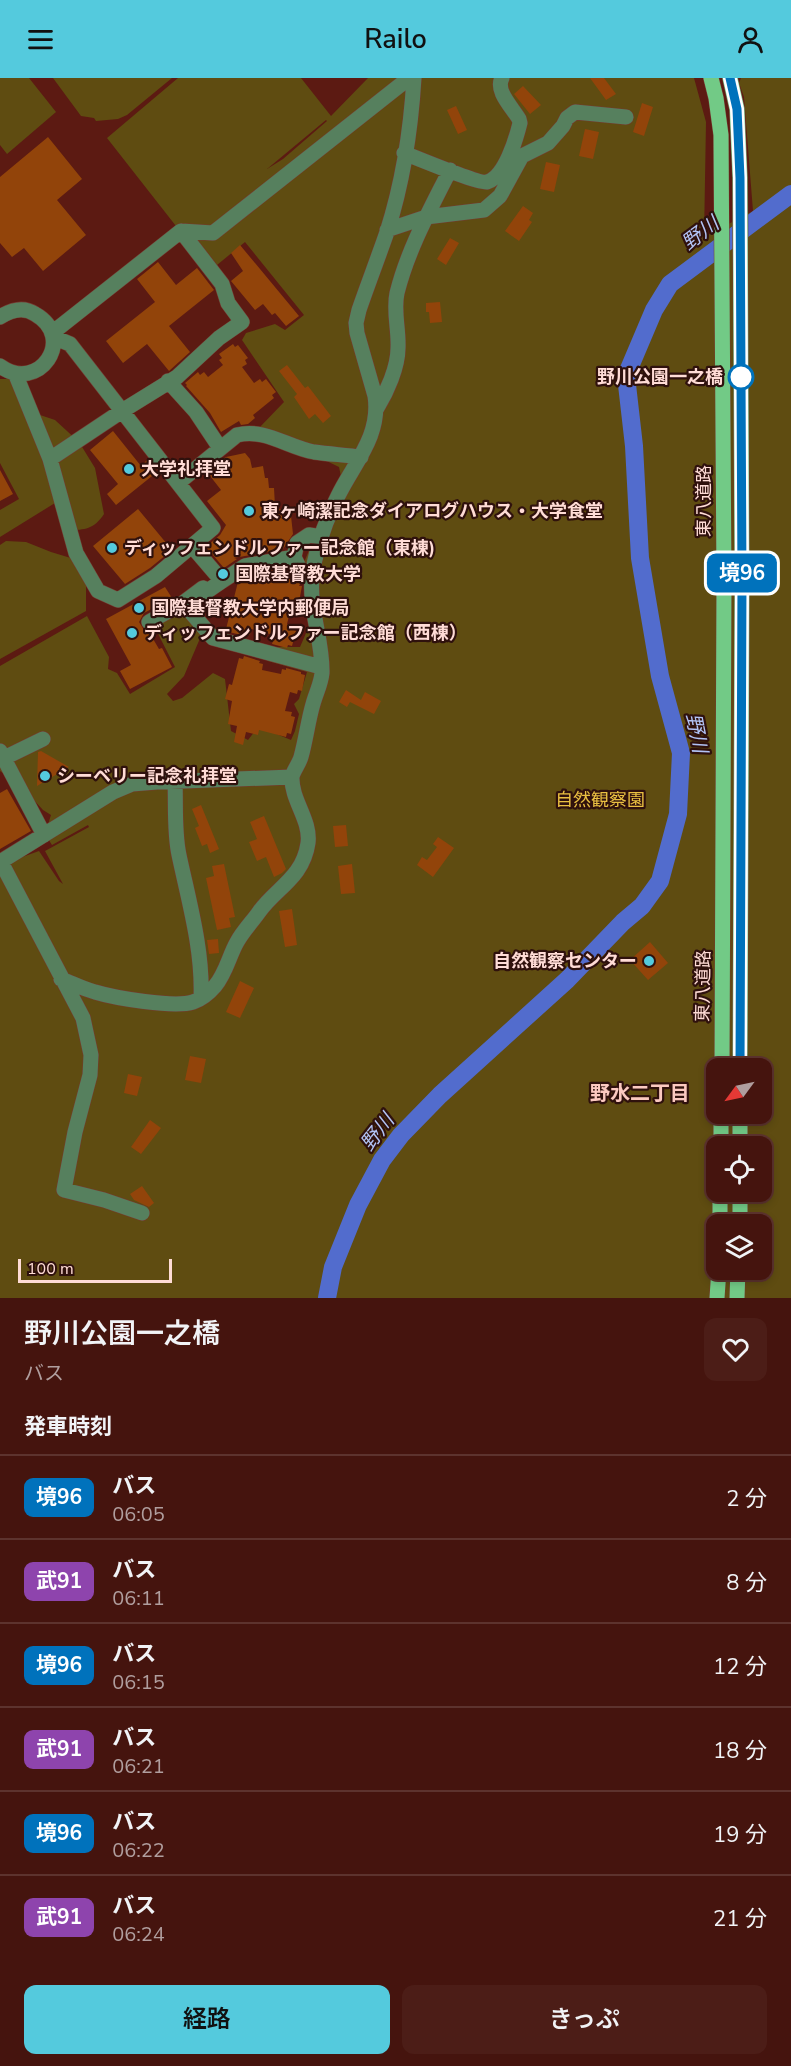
<!DOCTYPE html>
<html lang="ja">
<head>
<meta charset="utf-8">
<style>
	:root { --surface:#45140e; --page:#4c1d17; --text:#f1f3f6; --muted:#b09e9e; --line:#5d332e; --accent:#54cadd }
	body { margin:0; font-family:"Nunito Sans","Noto Sans JP",sans-serif; background:var(--page); color:var(--text); height:100vh; display:flex; flex-direction:column; font-size:22px; white-space:nowrap }
	* { box-sizing:border-box; margin:0 }
	p { font-size:20px; color:var(--muted) }
	.icon { flex:none; width:33px; height:33px; fill:none; stroke:currentColor; stroke-width:2; stroke-linecap:round; stroke-linejoin:round }
	.map { position:relative; height:1220px; overflow:hidden }
	.drawer { display:flex; flex-direction:column; background:var(--surface); flex:1 }
	.drawer>* { flex:none }
	.badge { padding:0 12px; border-radius:9px; font-size:21px; line-height:39px }
	.needle { width:39px; rotate:237deg }
	.buttons { position:absolute; left:706px; top:980px; display:grid; gap:12px }
	.buttons a { display:grid; place-items:center; width:66px; height:66px; border-radius:12px; background:var(--surface); box-shadow:0 3px 9px #0003,0 0 0 2px var(--line); font-size:30px }
	.scale { position:absolute; left:18px; bottom:15px; width:154px; box-sizing:border-box; padding-left:6px; border:3px solid #ffdcd6; border-top:0; font-size:16px; line-height:21px; white-space:nowrap; color:#ffdcd6; -webkit-text-stroke:4px #2f110d; paint-order:stroke }
	.map>.badge { position:absolute; translate:-50% -50%; box-shadow:0 0 0 3px #fff }
	h2 { padding:0 24px; font-size:22px; line-height:54px }
	.round { display:grid; place-items:center; flex:none; width:63px; height:63px; border-radius:12px; background:var(--page) }
	.overview { display:flex; align-items:center; justify-content:space-between; height:102px; padding:0 24px }
	h1 { font-size:28px; font-weight:600; line-height:45px }
	.primary-button { display:flex; gap:12px; margin-top:auto; padding:12px 24px }
	.primary-button a { flex:1; height:69px; border-radius:12px; background:var(--accent); color:#111; font-size:24px; font-weight:600; line-height:69px; text-align:center }
	.primary-button a+a { background:var(--page); color:var(--text) }
	ul { padding:0; list-style:none }
	li { display:flex; align-items:center; gap:18px; height:84px; padding:0 24px; border-top:2px solid var(--line) }
	li div { flex:1 }
	li b { display:block; font-size:22px }
	li em { font-style:normal }
	li .badge { min-width:66px; font-weight:700; text-align:center }
	header { display:flex; justify-content:space-between; align-items:center; height:78px; padding:0 24px; background:var(--accent); color:#111; font-size:27px; font-weight:600 }
	.map>svg:first-child { display:block }
	.green { fill:#5f4c11; fill-rule:evenodd }
	.lines { fill:none; stroke-linecap:round; stroke-linejoin:round }
	.river { stroke:#526ccd; stroke-width:18 }
	.building { fill:#92440a }
	.minor-casing { stroke:#763931; stroke-width:16 }
	.major-casing { stroke:#763931; stroke-width:16 }
	.minor { stroke:#56805e; stroke-width:15 }
	.major { stroke:#72ca86; stroke-width:15 }
	.line-casing { stroke:#fff; stroke-width:14 }
	.line { stroke:#0072bc; stroke-width:9 }
	.stop-dot { fill:#fff; stroke:#0072bc; stroke-width:3 }
	.poi-dot { fill:#54cadd; stroke:#2f110d; stroke-width:2 }
	.labels { text-anchor:middle; stroke-width:4.5; stroke-linejoin:round; paint-order:stroke }
	.stop-label { font-size:18px; font-weight:bold; fill:#ffdcd6; stroke:#2f110d; text-anchor:end }
	.poi-label { font-size:18px; font-weight:bold; fill:#ffdcd6; stroke:#2f110d; text-anchor:start }
	.street-label { font-size:18px; fill:#ffdcd6; stroke:#2f110d }
	.park-label { font-size:18px; fill:#eac042; stroke:#2f110d }
	.water-label { font-size:20px; font-style:italic; fill:#b2c3f5; stroke:#2f110d }
	.neighbourhood-label { font-size:20px; font-weight:bold; fill:#fbc9c0; stroke:#2f110d }
</style>
</head>
<body>
<header><svg class="icon" aria-label="menu" viewBox="0 0 24 24"><path d="M4 6h16M4 12h16M4 18h16"/></svg>Railo<svg class="icon" aria-label="person" viewBox="0 0 24 24"><circle cx="12" cy="8" r="4"/><path d="M4 21q1-7 8-7t8 7"/></svg></header>
<div class="map">
<svg width="791" height="1220" viewBox="0 0 791 1220">
	<rect width="100%" height="100%" fill="#5c1a12"/>
	<path class="green" d="M0,0h29l27,34 -49,42 -7,-9z
		M53,0h119l-45,37 -9,4 -22,2 -2,-3 -13,-2z
		M178,0h123l30,38 37,-38h326l12,44 -2,115 49,-26 -9,-114 -5,-14 2,-5h50v1220h-791v-433l39,-14 20,30 4,3 -18,-33 44,-24 -1,-2 -36,20 -7,-11 6,-19 -8,-5 -23,-25 -20,-14v-105l87,-50 22,41 -1,12 9,4 13,21 45,-27 -22,-43 25,-12 19,13 4,11 -17,40 -17,18 6,7 9,-3 31,-25 12,6 6,52 17,9 7,-9 7,-3 29,12 4,-9 4,-17 -5,-10 5,-5 8,-27 -39,-11 -4,-6 4,-8h32l10,-23 -5,-64 5,-12 15,-17 17,-50 -3,-14 -80,-39 25,-26 -42,-62 4,-7 29,-9 10,6 19,-15 -59,-73 -28,23 -26,-33 -8,3 -76,-97zM327,43l-44,38 -16,10 59,-49zM717,990h45v45h-45zM717,1068h45v45h-45zM717,1146h45v45h-45z
		M0,301h10l15,31 30,10 24,22 16,26 9,46c-11,17 -22,16 -40,16l-9,-27 -55,34v-27l19,-11 -19,-36z
		M6,463l20,1 25,10 23,7 12,26v26l-86,48v-114z"/>
	<g class="lines">
		<path class="river" d="M327,1220l6,-31 25,-62 24,-45 19,-25 39,-40 127,-115 56,-58 19,-16 18,-25 18,-67 3,-61 -21,-77 -20,-118 -6,-112 -8,-70 28,-66 16,-26 121,-90"/>
	</g>
	<path class="building" d="M590,0h14l12,16 -10,6z
		M523,8l18,19 -11,9 -16,-20z
		M642,25l11,4 -9,29 -11,-4z
		M456,28l11,24 -9,4 -11,-24z
		M585,51l14,3 -6,27 -14,-3z
		M48,59l34,42 -25,21 29,35 -43,36 -19,-23 -12,9 -12,-14v-66z
		M546,84l14,3 -6,27 -14,-3z
		M523,128l10,7 -4,7 3,2 -13,19 -14,-10z
		M450,160l9,5 -13,22 -9,-6z
		M240,167l59,71 -13,10 -11,-13 -3,2 -9,-11 -8,6 -24,-29 12,-10 -12,-18z
		M158,184l18,23 21,-17 17,22 -45,36 21,26 -21,19 -22,-27 -24,19 -17,-22 49,-39 -18,-23z
		M440,224l2,20 -12,1 -1,-11h-3v-9z
		M233,266l2,3 3,-2 10,13 -3,2 2,4 -5,3 12,16 6,-4 2,3 4,-3 10,13 -4,3 2,3 -21,17 2,3 -7,6 -7,1 -2,-4 -18,11 -11,-19 -24,-27 1,-1 -2,-2 13,-11 2,3 4,-3 4,5 15,-12 -4,-5 3,-2 -3,-4z
		M287,287l18,23 3,-2 23,30 -8,7 -8,-9 -6,5 -15,-22 3,-3 -18,-23z
		M113,353l28,35 6,-6 10,12 -41,33 -9,-11 11,-10 -28,-34z
		M245,375l5,6 2,9 11,-2 2,12h3l1,10h5l1,18 16,10 2,18 -10,15 -49,9 3,1 -13,9 -18,-21 14,-12 6,-10 -19,-24 14,-11 -14,-18 19,-15z
		M0,392l13,24 -13,7z
		M138,431l34,41 -22,18 -25,16 -32,-38z
		M275,492l-1,4 27,8 -2,4h3l-3,16 -4,-1 -1,4 -2,-1 -5,20 6,1 -1,4 4,2 -4,15 -4,-1 -1,3 -15,-4 1,-3 -4,-1 1,-6 -19,-5 -1,6 -5,-1v2l-16,-4 1,-2 -4,-1 12,-47 11,-7z
		M165,509l7,11 -28,15 -5,9 5,8 5,2 10,17 3,-1 10,19 -42,22 -10,-18 11,-6 -25,-46z
		M244,578l16,5 -1,2 4,1 -1,6 19,4 1,-5 4,1v-2l15,4v2l4,1 -3,16 -4,-1 -1,4 -7,-2 -5,19 7,1 -1,4 4,1 -4,17 -4,-1 -1,4 -27,-7 -1,5 -12,-3 -3,13 -9,-3 3,-16 -9,-2 4,-23 -7,-2 4,-15 3,1 7,-27 4,1z
		M346,612l15,10 4,-8 16,9 -7,13 -24,-12 -3,5 -8,-5z
		M41,673l28,16 -32,19 1,-34z
		M7,711l24,42 -31,18v-56z
		M201,727l18,44 -9,4 -3,-9 -5,2 -7,-18 4,-2 -7,-17z
		M264,738l22,53 -4,4 -8,4 -8,-20 -9,4 -8,-19 8,-3 -7,-17z
		M346,747l2,21 -13,1 -2,-21z
		M438,759l16,11 -21,29 -16,-12 5,-8 5,3 10,-13 -4,-3z
		M224,786l11,53 -6,1 2,9 -14,3 -11,-52 8,-2 -2,-10z
		M352,786l3,29 -14,1 -3,-28z
		M292,831l5,36 -12,2 -6,-36z
		M218,861l1,14 -10,1 -2,-14z
		M650,864l18,21 -20,17 -18,-20z
		M240,903l14,7 -14,30 -14,-6z
		M190,978l16,3 -5,24 -16,-3z
		M128,996l14,3 -5,19 -13,-3z
		M150,1042l11,8 -20,26 -10,-7z
		M142,1108l12,17 -5,4 -15,-7 -4,-6z"/>
	<g class="lines">
		<g class="minor-casing">
			<path id="minor" d="M404,75c13,5 75,31 83,29 18,-5 29,-43 33,-59l-1,-4c-7,-12 -24,-28 -17,-41
				M387,152l39,-13 58,-7 16,-14 22,-40 26,-13 15,-17 4,-8 8,-6 51,5
				M0,239c11,-7 23,-11 35,-3 42,24 4,80 -35,52
				M52,255l129,-102 32,2 196,-155
				M15,295l35,86 26,94 22,38 20,9 38,-24 57,-48 -143,-184 -17,-7
				M168,303l28,31 24,36
				M377,330c10,-16 21,-41 21,-60 1,-19 -5,-37 -1,-55 11,-44 33,-83 53,-123
				M50,381l72,-48 55,-34 42,-39 23,-16 -14,-19 -6,-19 -41,-53
				M178,405l59,-48c28,-7 50,12 77,17 15,2 31,3 47,5
				M192,468l30,35 23,-15 49,-9
				M313,496l-13,-5 -6,-12 3,-14 12,-8 13,2
				M183,525l20,-15 3,4 16,-11
				M149,544l34,-19 30,35 108,29
				M0,673l44,84
				M4,680l39,-19
				M175,703c1,24 -1,51 4,74 10,47 24,95 22,143
				M0,784l113,-70 19,-8 25,-2 135,-5
				M1,784l82,156 8,37 -1,20 -15,57 -11,58 40,10 38,13
				M61,901c11,4 22,10 34,13 20,6 79,16 98,10 9,-3 16,-9 22,-16 11,-13 14,-30 22,-44 6,-11 15,-20 22,-30 17,-24 44,-34 49,-69 3,-23 -17,-43 -16,-66 1,-6 7,-13 9,-20 5,-18 7,-36 12,-53 3,-11 8,-20 9,-31 1,-32 -13,-63 -10,-95 3,-27 14,-58 26,-82 16,-33 43,-60 37,-100l-18,-63 -1,-10 3,-13c9,-26 19,-52 28,-78 15,-47 24,-104 27,-154"/>
		</g>
		<g class="major-casing">
			<path id="major" d="M711,0l5,20 5,37 3,445 -2,488
				M730,0l7,31 3,69 2,403 -2,487
				M721,1068v-33
				M740,1068v-33
				M720,1146v-33
				M740,1146v-33
				M717,1220l2,-29
				M737,1220l1,-29"/>
		</g>
		<use href="#minor" class="minor"/>
		<use href="#major" class="major"/>
	</g>
	<g class="lines">
		<g class="line-casing">
			<path id="line" d="M730,0l7,31 3,69 2,403 -2,487"/>
		</g>
		<use href="#line" class="line"/>
	</g>
	<circle class="stop-dot" cx="741" cy="299" r="12"/>
	<g class="poi-dot">
		<circle cx="129" cy="391" r="6"/>
		<circle cx="249" cy="433" r="6"/>
		<circle cx="112" cy="470" r="6"/>
		<circle cx="223" cy="496" r="6"/>
		<circle cx="139" cy="530" r="6"/>
		<circle cx="132" cy="555" r="6"/>
		<circle cx="45" cy="698" r="6"/>
		<circle cx="649" cy="883" r="6"/>
	</g>
	<g class="labels">
		<g class="stop-label">
			<text x="723" y="305">野川公園一之橋</text>
		</g>
		<g class="poi-label">
			<text x="141" y="397">大学礼拝堂</text>
			<text x="261" y="439">東ヶ崎潔記念ダイアログハウス・大学食堂</text>
			<text x="124" y="476">ディッフェンドルファー記念館（東棟)</text>
			<text x="235" y="502">国際基督教大学</text>
			<text x="151" y="536">国際基督教大学内郵便局</text>
			<text x="144" y="561">ディッフェンドルファー記念館（西棟）</text>
			<text x="57" y="704">シーベリー記念礼拝堂</text>
			<text x="637" y="889" text-anchor="end">自然観察センター</text>
		</g>
		<g class="street-label">
			<text transform="translate(704 423) rotate(-90)" y="6">東八道路</text>
			<text transform="translate(703 908) rotate(-89)" y="6">東八道路</text>
		</g>
		<g class="park-label">
			<text x="600" y="728">自然観察園</text>
		</g>
		<g class="water-label">
			<text transform="translate(700 155) rotate(-37)" y="7">野川</text>
			<text transform="translate(697 655) rotate(79)" y="7">野川</text>
			<text transform="translate(377 1054) rotate(-52)" y="7">野川</text>
		</g>
		<g class="neighbourhood-label">
			<text x="640" y="1022">野水二丁目</text>
		</g>
	</g>
</svg>
<div class="buttons">
<a><svg class="needle" viewBox="-14 -14 28 28"><path d="M0-13l5 13h-10z" fill="#e53935"/><path d="M0 13l5-13h-10z" fill="#b09e9e"/></svg></a>
<a><svg class="icon" aria-label="locate" viewBox="0 0 24 24"><circle cx="12" cy="12" r="6"/><path d="M12 2v4M12 18v4M2 12h4M18 12h4"/></svg></a>
<a><svg class="icon" aria-label="layers" viewBox="0 0 24 24"><path d="M12 4l9 5-9 5-9-5zM3 14l9 5 9-5"/></svg></a>
</div>
<div class="scale">100 m</div>
<b class="badge" style="left:742px;top:495px;background:#0072bc;color:#fff">境96</b>
</div>
<section class="drawer">
<div class="overview"><div><h1>野川公園一之橋</h1><p>バス</p></div><a class="round"><svg class="icon" aria-label="heart" viewBox="0 0 24 24"><path d="M12 20l-8-8c-3-5 5-10 8-4 3-6 11-1 8 4z"/></svg></a></div>
<h2>発車時刻</h2>
<ul>
<li><span class="badge" style="background:#0072bc;color:#fff">境96</span><div><b>バス</b><p>06:05</p></div><em>2 分</em></li>
<li><span class="badge" style="background:#8e44ad;color:#fff">武91</span><div><b>バス</b><p>06:11</p></div><em>8 分</em></li>
<li><span class="badge" style="background:#0072bc;color:#fff">境96</span><div><b>バス</b><p>06:15</p></div><em>12 分</em></li>
<li><span class="badge" style="background:#8e44ad;color:#fff">武91</span><div><b>バス</b><p>06:21</p></div><em>18 分</em></li>
<li><span class="badge" style="background:#0072bc;color:#fff">境96</span><div><b>バス</b><p>06:22</p></div><em>19 分</em></li>
<li><span class="badge" style="background:#8e44ad;color:#fff">武91</span><div><b>バス</b><p>06:24</p></div><em>21 分</em></li>
</ul>
<div class="primary-button"><a>経路</a><a>きっぷ</a></div>
</section>
</body>
</html>
